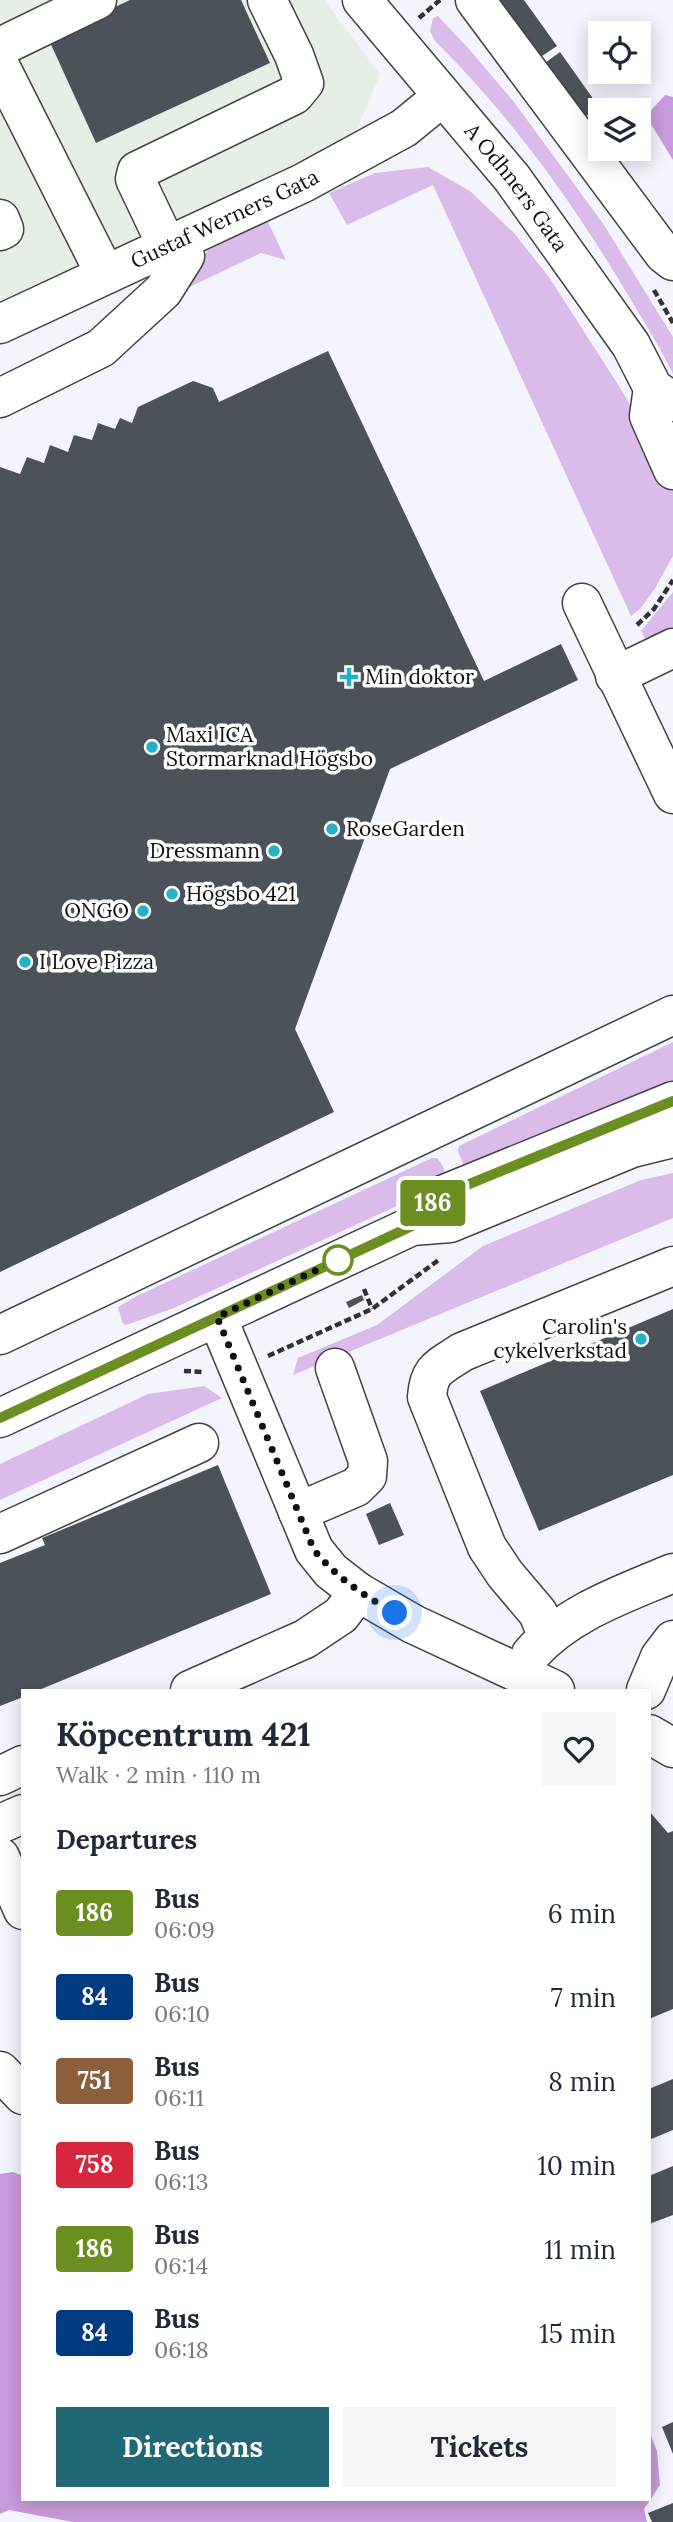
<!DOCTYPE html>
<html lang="en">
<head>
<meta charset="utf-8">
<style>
	:root { --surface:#fff; --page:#f6f6f7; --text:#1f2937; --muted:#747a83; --accent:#226776 }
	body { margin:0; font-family:Lora,serif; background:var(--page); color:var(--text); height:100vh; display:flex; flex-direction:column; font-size:26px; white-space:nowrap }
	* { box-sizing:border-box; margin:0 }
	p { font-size:23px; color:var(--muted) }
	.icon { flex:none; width:38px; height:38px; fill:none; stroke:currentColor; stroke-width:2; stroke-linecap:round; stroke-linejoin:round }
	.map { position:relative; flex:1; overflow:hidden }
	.details { position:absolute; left:21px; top:1689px; width:630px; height:812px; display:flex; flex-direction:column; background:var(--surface); border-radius:0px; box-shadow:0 4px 18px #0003 }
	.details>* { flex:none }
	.badge { padding:0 14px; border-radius:5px; font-size:24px; line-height:46px }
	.fabs { position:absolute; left:588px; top:21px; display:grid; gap:14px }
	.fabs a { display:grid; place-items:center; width:63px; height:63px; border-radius:0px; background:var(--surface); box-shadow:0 4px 18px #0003; font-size:35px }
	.you { position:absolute; width:35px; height:35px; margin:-18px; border:5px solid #fff; border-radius:50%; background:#1a73e8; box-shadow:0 0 0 10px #1a73e833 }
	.map>.badge { position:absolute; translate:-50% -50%; box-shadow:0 0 0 4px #fff }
	h2 { padding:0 35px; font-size:26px; line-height:63px }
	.round { display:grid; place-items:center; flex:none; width:74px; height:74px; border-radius:0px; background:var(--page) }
	.headline { display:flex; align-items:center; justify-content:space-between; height:119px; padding:0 35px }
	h1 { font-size:33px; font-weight:700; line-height:52px }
	.primary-button { display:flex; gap:14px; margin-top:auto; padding:14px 35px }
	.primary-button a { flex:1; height:80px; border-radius:0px; background:var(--accent); color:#fff; font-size:28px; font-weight:700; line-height:80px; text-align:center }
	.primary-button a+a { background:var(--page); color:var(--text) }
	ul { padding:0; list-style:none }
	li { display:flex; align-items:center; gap:21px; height:84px; padding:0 35px }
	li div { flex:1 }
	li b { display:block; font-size:26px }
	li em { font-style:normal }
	li .badge { min-width:77px; font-weight:700; text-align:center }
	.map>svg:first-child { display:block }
	.industrial { fill:#e5efe6 }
	.green { fill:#dabceb }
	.forest { fill:#c99bdc }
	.building { fill:#4c5259 }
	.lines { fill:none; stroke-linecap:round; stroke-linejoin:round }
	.minor-casing { stroke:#434343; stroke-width:41 }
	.path { stroke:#323232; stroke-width:4.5; stroke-dasharray:7 3.5; stroke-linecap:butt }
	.minor { stroke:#fff; stroke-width:38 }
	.line-casing { stroke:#fff; stroke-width:16 }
	.line { stroke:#6b8e23; stroke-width:10 }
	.walk { stroke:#101010; stroke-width:7; stroke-dasharray:0 12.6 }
	.poi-dot { fill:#25b2c4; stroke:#fff; stroke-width:2.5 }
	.stop-dot { fill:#fff; stroke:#6b8e23; stroke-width:3.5 }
	.labels { text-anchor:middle; stroke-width:7; stroke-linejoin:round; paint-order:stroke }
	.street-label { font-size:21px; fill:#101010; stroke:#fff }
	.poi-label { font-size:21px; fill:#101010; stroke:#fff; text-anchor:start }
</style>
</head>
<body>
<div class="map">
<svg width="673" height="2522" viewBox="0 0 673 2522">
	<rect width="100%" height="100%" fill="#f4f4ff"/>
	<path class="industrial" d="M0,0h324l56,74 -25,62 -355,170z"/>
	<path class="green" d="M438,16l31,33 45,53 90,123 69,112v37c-13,-27 -29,-52 -45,-79 -54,-91 -117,-179 -193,-254l-5,-10 3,-13z
		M428,167l42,24 44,42 35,44 75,117 32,59 17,38v65l-19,34 -14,19 -9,7 -198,-431 -86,40 -18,-32 46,-20z
		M265,220l3,2 18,38 -25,-7 -80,38 27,-41z
		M673,592v35l-27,14 -5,-10z
		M673,1042v47l-209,78 -6,-16 1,-5z
		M432,1158h5c7,8 10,16 8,26l-271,124 -48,17 -3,-1 -5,-17 19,-11z
		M673,1173v45l-380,157 5,-17 79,-33 106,-79 158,-66z
		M204,1386l18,12 -222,102v-36l148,-70z"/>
	<path class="forest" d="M665,95l8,2v63l-27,-44z
		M13,2172l10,4v323h626v-68l8,20 3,34 -16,24 3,13h-574l-64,-12 -9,4v-340z"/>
	<path class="building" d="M130,0h111l29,63 -174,80 -48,-105z
		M489,0h35l33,46 -24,16z
		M560,52l39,55 -22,16 -39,-55z
		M328,351l156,330 77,-37 17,36 -188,89 -95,260 39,83 -334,160v-805l20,7 7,-17 17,6 6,-18 18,7 6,-17 18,5 6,-17 17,6 5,-11 12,5 6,-16 55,-26 20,7 6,14z
		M362,1295l2,5 -15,8 -3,-6z
		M673,1309v166l-134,56 -59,-140z
		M218,1465l53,129 -232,96h-16v7l-23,9v-143l45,-18 -3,-7z
		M390,1503l14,32 -25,10 -13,-31z
		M649,1811l19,22 5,-2v178l-24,10z
		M673,2079v51l-24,10v-51z
		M673,2166v49l-24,9v-48z
		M673,2422v32l-11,-27z
		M673,2503v19h-21l-4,-9z"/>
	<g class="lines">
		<g class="minor-casing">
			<g id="minor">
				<path id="s1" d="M362,0l150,178 119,167 22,43 20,14"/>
				<path d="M475,0l189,254 9,7"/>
				<path d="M0,47l97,-47"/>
				<path d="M0,66l105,208"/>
				<path d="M0,219l4,10 -4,2"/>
				<path d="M167,246l-32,-67 2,-8 157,-76 10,-12 -10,-28 -27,-55"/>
				<path id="s2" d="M0,324l303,-141 101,-55 38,-31"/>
				<path d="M653,388l-4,28 24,54"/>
				<path d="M0,398l101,-50 62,-57 22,-35 -6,-15"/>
				<path d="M582,603l91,191"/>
				<path d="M615,676l58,-28"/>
				<path d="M412,1226l28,-30 233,-95"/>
				<path d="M217,1317l97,233 17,21 27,21 55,32 142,66"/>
				<path d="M0,1335l673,-320"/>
				<path d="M0,1418l412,-192 38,-3 182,-75 41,-10"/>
				<path d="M298,1512l58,-25 11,-11 1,-15 -33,-93"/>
				<path d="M0,1534l199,-91"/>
				<path d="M547,1635l-9,-22 -33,-39 -18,-27 -60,-150c2,-29 13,-30 35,-45l211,-86"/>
				<path d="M531,1654c36,-41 92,-60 142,-81"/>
				<path d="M190,1690l115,-51 36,-24 17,-23"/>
				<path d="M646,1690l14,-33 13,-17"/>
				<path d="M649,1734l24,14"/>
				<path d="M0,1776l23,-11"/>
				<path d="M0,1824l23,-10"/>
				<path d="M0,1857l23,53"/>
				<path d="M0,2071l23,24"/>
			</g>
		</g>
		<path class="path" d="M419,18l21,-18
			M654,290l19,33
			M637,625l17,-16 19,-29
			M364,1289l8,20
			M268,1356l104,-47 68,-50
			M184,1371l19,1"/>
		<use href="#minor" class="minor"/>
	</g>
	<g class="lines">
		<g class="line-casing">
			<path id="line" d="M0,1418l412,-192 28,-30 233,-95"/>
		</g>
		<use href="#line" class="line"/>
		<path class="walk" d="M338,1260l-121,57 97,233c23,28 49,45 81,63"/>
	</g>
	<g class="poi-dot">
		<path d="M345.5 666.5h7v7h7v7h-7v7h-7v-7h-7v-7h7z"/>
		<circle cx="152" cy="747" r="7"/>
		<circle cx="332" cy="829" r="7"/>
		<circle cx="274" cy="851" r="7"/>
		<circle cx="172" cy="894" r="7"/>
		<circle cx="143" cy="911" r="7"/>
		<circle cx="25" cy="962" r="7"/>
		<circle cx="641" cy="1339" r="7"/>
	</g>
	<circle class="stop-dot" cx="338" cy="1260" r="14"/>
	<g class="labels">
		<g class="street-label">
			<text dy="7" stroke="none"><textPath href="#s1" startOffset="243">A Odhners Gata</textPath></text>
			<text dy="7" stroke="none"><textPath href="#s2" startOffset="248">Gustaf Werners Gata</textPath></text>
		</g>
		<g class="poi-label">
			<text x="365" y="684">Min doktor</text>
			<text x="166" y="742">Maxi ICA<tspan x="166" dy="24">Stormarknad Högsbo</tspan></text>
			<text x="346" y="836">RoseGarden</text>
			<text x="260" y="858" text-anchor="end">Dressmann</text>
			<text x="186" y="901">Högsbo 421</text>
			<text x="129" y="918" text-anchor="end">ONGO</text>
			<text x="39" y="969">I Love Pizza</text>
			<text x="627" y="1334" text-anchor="end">Carolin's<tspan x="627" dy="24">cykelverkstad</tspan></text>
		</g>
	</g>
</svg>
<div class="fabs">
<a><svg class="icon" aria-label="locate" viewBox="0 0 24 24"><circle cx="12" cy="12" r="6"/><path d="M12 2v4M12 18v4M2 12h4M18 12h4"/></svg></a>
<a><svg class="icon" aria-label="layers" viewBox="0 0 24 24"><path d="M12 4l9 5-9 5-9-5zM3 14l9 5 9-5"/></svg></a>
</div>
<div class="you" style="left:395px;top:1613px"></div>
<b class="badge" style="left:433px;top:1203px;background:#6b8e23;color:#fff">186</b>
<section class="details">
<div class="headline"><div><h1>Köpcentrum 421</h1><p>Walk · 2 min · 110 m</p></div><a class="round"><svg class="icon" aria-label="heart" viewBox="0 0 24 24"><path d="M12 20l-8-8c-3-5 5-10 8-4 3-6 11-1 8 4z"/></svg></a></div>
<h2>Departures</h2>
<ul>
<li><span class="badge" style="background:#6b8e23;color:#fff">186</span><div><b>Bus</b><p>06:09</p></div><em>6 min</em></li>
<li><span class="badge" style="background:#003b80;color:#fff">84</span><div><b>Bus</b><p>06:10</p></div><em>7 min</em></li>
<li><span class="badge" style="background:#8b5e3c;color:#fff">751</span><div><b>Bus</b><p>06:11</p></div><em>8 min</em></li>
<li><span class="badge" style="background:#d7263d;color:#fff">758</span><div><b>Bus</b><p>06:13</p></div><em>10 min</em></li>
<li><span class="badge" style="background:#6b8e23;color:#fff">186</span><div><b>Bus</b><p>06:14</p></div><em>11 min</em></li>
<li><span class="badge" style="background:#003b80;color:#fff">84</span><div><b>Bus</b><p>06:18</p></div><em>15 min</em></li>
</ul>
<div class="primary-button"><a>Directions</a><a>Tickets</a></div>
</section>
</div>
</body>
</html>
